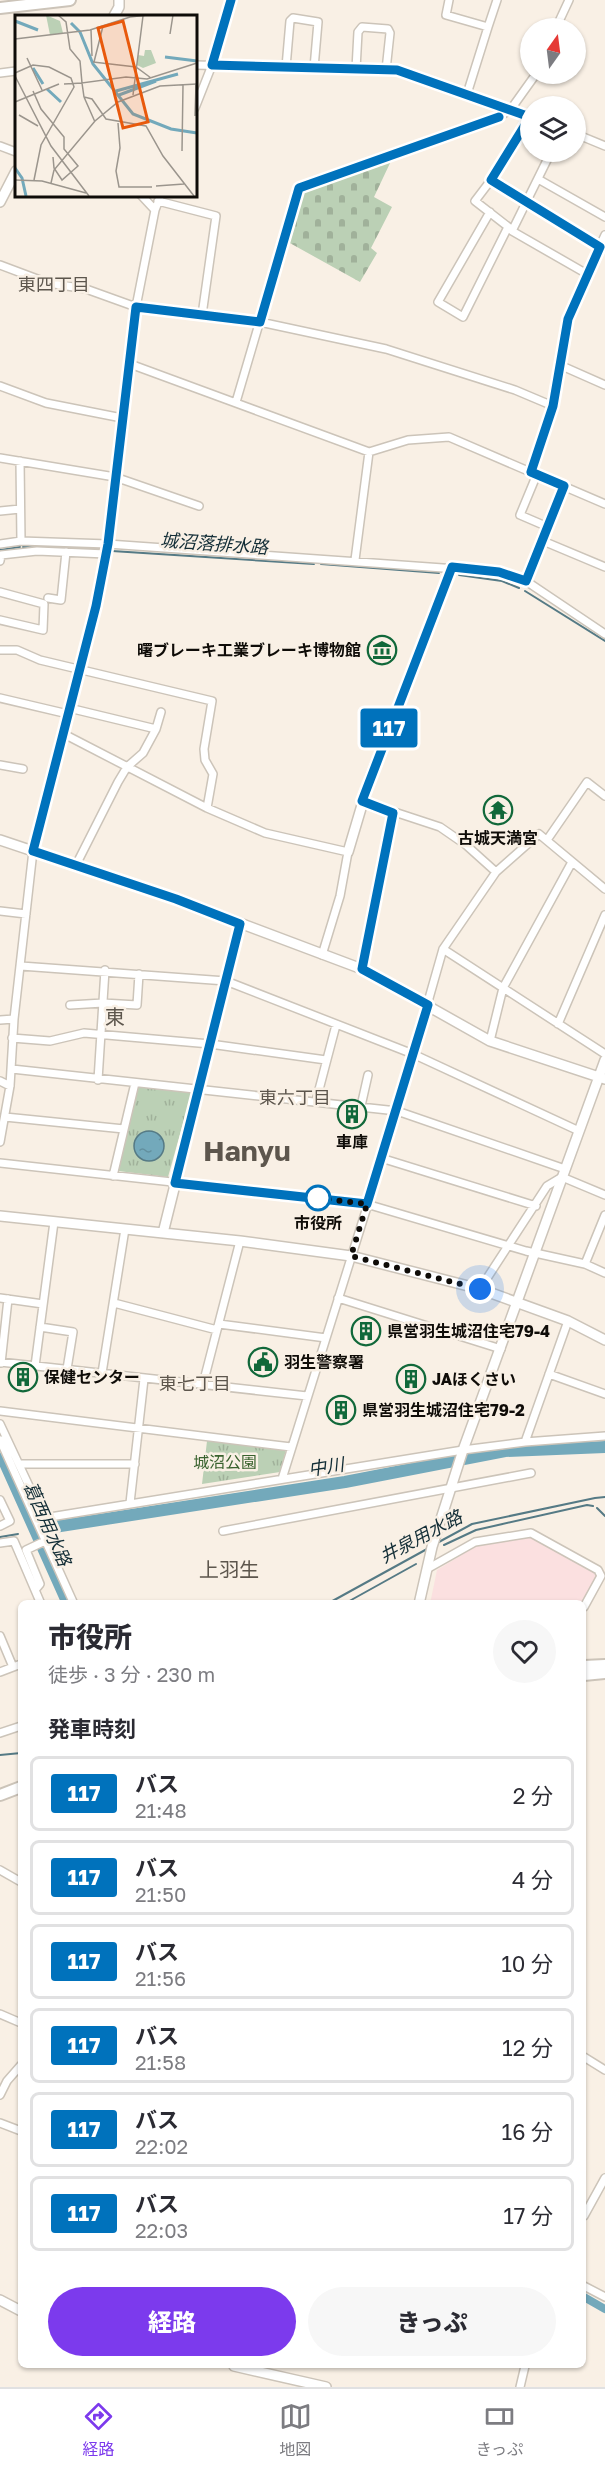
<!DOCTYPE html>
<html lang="ja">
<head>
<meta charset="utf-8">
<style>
	:root { --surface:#fff; --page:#f7f7f7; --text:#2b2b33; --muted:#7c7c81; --line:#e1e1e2; --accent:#7c3aed }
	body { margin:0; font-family:"Golos Text","Noto Sans JP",sans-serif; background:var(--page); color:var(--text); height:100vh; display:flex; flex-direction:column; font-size:22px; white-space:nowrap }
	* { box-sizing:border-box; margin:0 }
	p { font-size:20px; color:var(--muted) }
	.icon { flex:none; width:33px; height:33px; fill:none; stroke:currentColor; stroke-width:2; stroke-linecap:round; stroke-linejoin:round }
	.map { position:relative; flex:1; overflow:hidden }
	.side { position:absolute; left:18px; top:1600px; width:568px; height:768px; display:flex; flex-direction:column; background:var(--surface); border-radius:9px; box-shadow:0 2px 4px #0004 }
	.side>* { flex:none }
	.badge { padding:0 12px; border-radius:4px; font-size:21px; line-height:39px }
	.needle { width:39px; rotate:14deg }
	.fabs { position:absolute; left:520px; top:18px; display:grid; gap:12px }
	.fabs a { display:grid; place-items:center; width:66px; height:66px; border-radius:50%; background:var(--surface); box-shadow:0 2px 4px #0004; font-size:30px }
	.you { position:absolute; width:30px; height:30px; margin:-15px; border:4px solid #fff; border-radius:50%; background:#1a73e8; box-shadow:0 0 0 9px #1a73e833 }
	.map>.badge { position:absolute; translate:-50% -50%; box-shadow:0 0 0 3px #fff }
	h2 { padding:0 30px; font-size:22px; line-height:54px }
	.round { display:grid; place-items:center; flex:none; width:63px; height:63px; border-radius:32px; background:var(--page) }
	.headline { display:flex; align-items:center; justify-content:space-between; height:102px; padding:0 30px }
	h1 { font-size:28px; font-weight:800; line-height:45px }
	.cta { display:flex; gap:12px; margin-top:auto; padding:12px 30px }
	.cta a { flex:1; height:69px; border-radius:36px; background:var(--accent); color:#fff; font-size:24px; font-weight:800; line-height:69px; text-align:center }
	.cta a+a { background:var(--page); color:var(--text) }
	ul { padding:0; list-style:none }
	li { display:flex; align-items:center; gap:18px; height:75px; margin:0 12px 9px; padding:0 18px; border:3px solid var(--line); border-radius:9px }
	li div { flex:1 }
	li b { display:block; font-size:22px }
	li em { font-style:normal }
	li .badge { min-width:66px; font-weight:700; text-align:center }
	.menu { display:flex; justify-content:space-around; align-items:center; height:84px; border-top:2px solid var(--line); background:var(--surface); font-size:16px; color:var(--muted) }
	.menu a { display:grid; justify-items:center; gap:3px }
	.menu .current { color:var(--accent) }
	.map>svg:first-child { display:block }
	.education { fill:#fbe0e0 }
	.cemetery { fill:url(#cemetery-stones) }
	.park { fill:url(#park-tufts) }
	.water { fill:url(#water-ripples); stroke:#557a85; stroke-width:1.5 }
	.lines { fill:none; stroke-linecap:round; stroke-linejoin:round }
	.stream { stroke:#557a85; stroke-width:2 }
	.canal { stroke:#73a9bb; stroke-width:8 }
	.river { stroke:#73a9bb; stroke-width:12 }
	.street-casing { stroke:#ccc4b9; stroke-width:10 }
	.secondary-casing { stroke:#ccc4b9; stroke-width:12 }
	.primary-casing { stroke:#ccc4b9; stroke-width:14 }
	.street { stroke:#fff; stroke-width:7 }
	.secondary { stroke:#fff; stroke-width:9 }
	.primary { stroke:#fff; stroke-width:10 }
	.line-casing { stroke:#fff; stroke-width:14 }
	.line { stroke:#0072bc; stroke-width:9 }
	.walk { stroke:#0f0c08; stroke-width:6; stroke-dasharray:0 10.8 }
	.stop-dot { fill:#fff; stroke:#0072bc; stroke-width:3 }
	.labels { text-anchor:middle; stroke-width:5; stroke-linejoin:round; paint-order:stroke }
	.poi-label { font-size:16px; font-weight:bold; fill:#0f0c08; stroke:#f9f0e5; text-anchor:start }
	.stop-label { font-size:16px; font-weight:bold; fill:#0f0c08; stroke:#f9f0e5 }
	.park-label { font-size:16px; fill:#39622e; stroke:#f9f0e5 }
	.neighbourhood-label { font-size:18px; fill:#5d564d; stroke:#f9f0e5 }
	.water-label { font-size:18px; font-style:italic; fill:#122d36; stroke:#f9f0e5 }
	.quarter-label { font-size:20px; fill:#5d564d; stroke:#f9f0e5 }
	.town-label { font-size:28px; font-weight:bold; fill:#5d564d; stroke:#f9f0e5 }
	.inset-river { fill:none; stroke:#73a9bb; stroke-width:3 }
	.inset-road { fill:none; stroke:#9b958d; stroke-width:1.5 }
	.view { fill:#e8590c; fill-opacity:0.15; stroke:#e8590c; stroke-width:3 }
	.inset-edge { fill:none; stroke:#0f0c08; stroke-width:3 }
</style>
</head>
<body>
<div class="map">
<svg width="605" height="2387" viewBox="0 0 605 2387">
	<defs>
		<pattern id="cemetery-stones" width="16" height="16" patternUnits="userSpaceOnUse" patternTransform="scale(1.5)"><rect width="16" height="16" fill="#bbd0b5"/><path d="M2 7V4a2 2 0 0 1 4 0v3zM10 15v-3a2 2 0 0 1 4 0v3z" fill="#a0b19a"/></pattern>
		<pattern id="park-tufts" width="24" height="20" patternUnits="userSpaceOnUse" patternTransform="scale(1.5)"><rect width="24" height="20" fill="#bbd0b5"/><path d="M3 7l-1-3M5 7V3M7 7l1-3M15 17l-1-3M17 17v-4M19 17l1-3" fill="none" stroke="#a0b19a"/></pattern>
		<pattern id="water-ripples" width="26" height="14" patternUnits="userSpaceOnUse" patternTransform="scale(1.5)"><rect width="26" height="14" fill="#73a9bb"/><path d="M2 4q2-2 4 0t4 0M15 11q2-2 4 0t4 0" fill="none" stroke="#62909f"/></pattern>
	</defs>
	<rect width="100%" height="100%" fill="#f9f0e5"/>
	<path class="education" d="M531,1536l66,36 1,4 -16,27 -152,1 7,-34 41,-25z"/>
	<path class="cemetery" d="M391,161l-17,36 18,10 -21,41 6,5 -17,29 -72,-40 13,-46 5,-6z"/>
	<path class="park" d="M136,1087l56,4 -24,86 -50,-6 -2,-4z
		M207,1441l79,9 -6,22 -78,12z"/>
	<path class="water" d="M134 1146a15 15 0 1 1 30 0a15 15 0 1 1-30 0Z"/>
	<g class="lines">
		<path class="stream" d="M23,547l80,3
			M0,550l20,-3
			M112,551l202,13
			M321,564l118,9
			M459,575l43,6 17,7
			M525,591l80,50
			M597,1508l8,8
			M0,1537l18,-3
			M437,1543l35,-19 123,-26 10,-1
			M444,1545l32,-15 111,-25 6,1
			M327,1604l100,-55
			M344,1604l72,-40
			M0,1755l21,-2"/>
		<path class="canal" d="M0,1457l66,147
			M584,2297l21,12"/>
		<path class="river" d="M54,1527l291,-45 160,-31 100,-4"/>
		<g class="street-casing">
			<path id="street" d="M449,0l-3,15 42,12 9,-27
				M556,28l13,-28
				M195,65l202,5 134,47
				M286,67l4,-46 3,-3 25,4 -4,46
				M356,69l2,-37 4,-5 26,2 2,4 -4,37
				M0,73l16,-2
				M467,94l21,-67
				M195,108l17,-43 19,-65
				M576,134l29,12
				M0,146l16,6
				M538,179l67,38
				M491,180l39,-64
				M141,195l14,15
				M158,201l58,15 -14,99
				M490,212l-52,90 25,15 45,-90
				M511,229l-36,-28 16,-21 109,67
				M0,265l48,18 38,6 50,18 124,15 126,27 129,41 38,16
				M587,274l18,-39
				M130,364l239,88 39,-12 41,-3 156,67
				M562,366l43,19
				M0,386l46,17 76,15
				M236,402l63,-214 200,-71 12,-8 25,-35
				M0,458l115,19 84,29
				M20,461l1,80
				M531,472l22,-66 15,-87 19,-45 -75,-43 39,-79
				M537,474l-17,41 28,12
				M0,511l20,-2
				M543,541l62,26
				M0,544l21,-3 87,3 391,28 27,9 79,53
				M355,560l14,-108
				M0,561l1,-6 36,-4 69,3
				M526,581l38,-95
				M0,592l44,12 -1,26 -43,-10
				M48,598l13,2 5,-48
				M0,650h17l23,10 172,41 -8,48 1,11 8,14 -6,34
				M0,698l68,16
				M69,708l87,21 5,-17
				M62,733l145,75 58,25 83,19 -8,44 -18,59
				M0,765l23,4
				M361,801l79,26 26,18 30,27
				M547,840l40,-58 18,14
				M76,865l42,-83 9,-15 16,-14 13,-24
				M0,911l26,3
				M443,949l162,105
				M21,966l205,15 187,73 166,77
				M362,969l31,-156
				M70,1005l33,-2 34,2 2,-31
				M0,1020l14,-1
				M558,1024l47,-109
				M12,1038l38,3 34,-8 126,11 116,16
				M490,1041l13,-53 69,-126
				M12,1069l385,42 168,58
				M98,1080l7,-110
				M0,1081l10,5
				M316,1101l20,-76
				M361,1106l7,-31
				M5,1117l119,12
				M0,1142l10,-56 4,-67 19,-168 63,-245 12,-62 28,-237 19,-97 6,-15
				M381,1158l155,48
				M0,1163l363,40 163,48 59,13 20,9
				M113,1176l22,-93
				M585,1264l20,-49
				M480,1289l67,-103 15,-9 43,18
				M0,1298l43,6
				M338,1298l163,51
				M114,1303l103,27
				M219,1324l107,14
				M40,1327l33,5 -6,37
				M0,1362l307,34
				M1,1363l7,-64
				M35,1366l19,-144
				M102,1373l23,-144
				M549,1374l56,20
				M203,1384l37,-143
				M0,1411l291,36
				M0,1424l44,94 419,-68 62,-8 80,-6
				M0,1440l74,164
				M525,1442l43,-121
				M19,1464h116
				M282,1479l115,-368 46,-162 53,-77 43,-38 66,55
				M0,1500l10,21 -10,5
				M130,1503l14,-124
				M223,1531l308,-58
				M0,1543l14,-2 21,49
				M427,1569l48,-27 56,-9 67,37 3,6 -17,31
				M41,1604l-6,-14 5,-6 -14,-34 19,-9
				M0,1636l13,31
				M0,1672l21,-8
				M0,1733l21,-7
				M0,1870l21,12
				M0,2014l21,9
				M584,2057l21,13
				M0,2095l7,-14 14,-16
				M0,2123l21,8
				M584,2216l21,-38
				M584,2286l21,11
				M520,2387l5,-21"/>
		</g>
		<g class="secondary-casing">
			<path id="secondary" d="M114,16l5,-9v-7
				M0,202l16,-31
				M0,840l176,59 186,70 128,72 115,38
				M348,852l22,-74 82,-211
				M0,1216l240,25 111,15 129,33 88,32 37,19
				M163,1233l77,-309
				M419,1604l13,-57 31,-97 142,-390
				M0,2300l21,11
				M234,2366l92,21"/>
		</g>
		<g class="primary-casing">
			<path id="primary" d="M0,8l70,-8
				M584,1666l21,-1
				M584,1675l21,-2
				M0,1795l21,-8"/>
		</g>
		<use href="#street" class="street"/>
		<use href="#secondary" class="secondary"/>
		<use href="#primary" class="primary"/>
	</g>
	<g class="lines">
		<g class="line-casing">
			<path id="line" d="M231,0l-19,65 185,5 133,47 -39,63 109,67 -32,72 -15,87 -22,66 33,14 -38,95 -27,-9 -47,-5 -90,234 31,12 -31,156 66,36 -61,199 -192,-21 65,-259 -64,-25 -143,-48 63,-245 12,-62 28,-237 124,15 39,-134 200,-71"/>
		</g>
		<use href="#line" class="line"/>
		<path class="walk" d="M318,1198l49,6 -16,52 129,33"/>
	</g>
	<defs>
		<g id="museum-ring" transform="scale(1.5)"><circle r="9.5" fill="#f9f0e5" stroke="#11683a" stroke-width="1.5"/><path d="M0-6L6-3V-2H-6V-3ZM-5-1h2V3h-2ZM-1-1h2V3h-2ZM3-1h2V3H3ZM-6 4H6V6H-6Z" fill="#11683a"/></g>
		<g id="temple-ring" transform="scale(1.5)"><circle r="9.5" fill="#f9f0e5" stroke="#11683a" stroke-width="1.5"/><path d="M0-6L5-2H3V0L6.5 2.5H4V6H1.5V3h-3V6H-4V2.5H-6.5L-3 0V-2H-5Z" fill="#11683a"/></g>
		<g id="building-ring" transform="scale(1.5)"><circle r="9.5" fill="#f9f0e5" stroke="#11683a" stroke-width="1.5"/><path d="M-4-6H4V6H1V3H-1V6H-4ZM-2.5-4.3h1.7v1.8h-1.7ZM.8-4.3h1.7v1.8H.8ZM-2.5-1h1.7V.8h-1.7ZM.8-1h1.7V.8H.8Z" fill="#11683a"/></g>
		<g id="civic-ring" transform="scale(1.5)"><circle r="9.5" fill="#f9f0e5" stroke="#11683a" stroke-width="1.5"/><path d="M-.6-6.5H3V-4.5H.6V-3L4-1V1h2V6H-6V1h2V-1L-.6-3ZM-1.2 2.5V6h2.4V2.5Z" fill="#11683a"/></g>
	</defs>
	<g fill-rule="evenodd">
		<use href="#museum-ring" x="382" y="650"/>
		<use href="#temple-ring" x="498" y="810"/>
		<use href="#building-ring" x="352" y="1114"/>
		<use href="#building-ring" x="366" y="1331"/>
		<use href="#civic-ring" x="263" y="1362"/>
		<use href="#building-ring" x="23" y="1377"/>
		<use href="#building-ring" x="411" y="1379"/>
		<use href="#building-ring" x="341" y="1410"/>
	</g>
	<circle class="stop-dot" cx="318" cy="1198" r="12"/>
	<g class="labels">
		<g class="poi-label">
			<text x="361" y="656" text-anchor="end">曙ブレーキ工業ブレーキ博物館</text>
			<text x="498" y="844" text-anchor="middle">古城天満宮</text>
			<text x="352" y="1148" text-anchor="middle">車庫</text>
			<text x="387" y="1337">県営羽生城沼住宅79-4</text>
			<text x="284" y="1368">羽生警察署</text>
			<text x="44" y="1383">保健センター</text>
			<text x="432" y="1385">JAほくさい</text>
			<text x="362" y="1416">県営羽生城沼住宅79-2</text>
		</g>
		<g class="stop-label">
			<text x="318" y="1229">市役所</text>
		</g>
		<g class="park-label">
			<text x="225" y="1468">城沼公園</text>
		</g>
		<g class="neighbourhood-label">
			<text x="54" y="291">東四丁目</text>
			<text x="295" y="1104">東六丁目</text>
			<text x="195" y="1390">東七丁目</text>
		</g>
		<g class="water-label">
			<text transform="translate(214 544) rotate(4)" y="6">城沼落排水路</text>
			<text transform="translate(326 1467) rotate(-9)" y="6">中川</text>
			<text transform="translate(47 1524) rotate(66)" y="6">葛西用水路</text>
			<text transform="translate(421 1537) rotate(-28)" y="6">井泉用水路</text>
		</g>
		<g class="quarter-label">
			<text x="115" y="1024">東</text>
			<text x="229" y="1577">上羽生</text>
		</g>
		<g class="town-label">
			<text x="247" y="1161">Hanyu</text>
		</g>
	</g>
	<g transform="translate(15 15)">
		<rect width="182" height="182" fill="#f9f0e5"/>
		<path d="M31,0l14,6 3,12 -13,2z" fill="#bbd0b5"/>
		<path d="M130,35h6l5,13 -13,5 -6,-3 1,-10 6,1z" fill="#bbd0b5"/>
		<path class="inset-river" d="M0,6l23,9M56,8l9,9 13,32 40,50 38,15 26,4M150,42l32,4M18,53l10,16M32,74l14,13M101,76l62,-17M104,80l37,-14M0,153l7,10 4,18"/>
		<path class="inset-road" d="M43,0l8,7 4,27 10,12 2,22 44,-6 21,2 50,-16M76,15l1,26M155,19l3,-19M0,24l75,-9 40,-13 18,-2M12,43l15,32M78,47l43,5 15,11M79,47l9,-36M0,58l18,-8 16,2 22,11 3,9 -33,58 -7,35M0,61l36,70 38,50M49,69l18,-1 2,14 8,2 14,20 40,7 17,30 31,40M18,76l8,18 23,28v12l14,17 -16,14 -8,-12 -1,-11M118,80l10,-79M69,82l11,25M0,87l44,-18M4,100l19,11M180,101l1,-32M103,108l2,25 -4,23 3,16h33M167,136l1,-66M0,165l27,1 44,12M36,168l3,-13 41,-49 23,-19 42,-16 37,-2M141,171l28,-2"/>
		<path class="view" d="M108,6l25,101 -25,6 -25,-100z"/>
		<rect width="182" height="182" class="inset-edge"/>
	</g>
</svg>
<div class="fabs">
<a><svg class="needle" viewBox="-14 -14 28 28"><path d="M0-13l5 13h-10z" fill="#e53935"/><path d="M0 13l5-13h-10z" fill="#7c7c81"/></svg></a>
<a><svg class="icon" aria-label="layers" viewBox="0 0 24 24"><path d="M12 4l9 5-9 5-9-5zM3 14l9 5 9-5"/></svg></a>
</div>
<div class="you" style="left:480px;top:1289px"></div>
<b class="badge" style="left:389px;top:728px;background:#0072bc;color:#fff">117</b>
<section class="side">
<div class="headline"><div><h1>市役所</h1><p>徒歩 · 3 分 · 230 m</p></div><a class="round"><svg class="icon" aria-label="heart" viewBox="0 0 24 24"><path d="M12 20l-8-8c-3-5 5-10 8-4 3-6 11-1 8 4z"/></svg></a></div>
<h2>発車時刻</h2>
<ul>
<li><span class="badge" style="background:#0072bc;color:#fff">117</span><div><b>バス</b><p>21:48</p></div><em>2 分</em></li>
<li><span class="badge" style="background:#0072bc;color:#fff">117</span><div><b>バス</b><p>21:50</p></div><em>4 分</em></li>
<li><span class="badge" style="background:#0072bc;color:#fff">117</span><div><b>バス</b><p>21:56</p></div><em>10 分</em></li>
<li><span class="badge" style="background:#0072bc;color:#fff">117</span><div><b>バス</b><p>21:58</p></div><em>12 分</em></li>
<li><span class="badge" style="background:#0072bc;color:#fff">117</span><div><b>バス</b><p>22:02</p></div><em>16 分</em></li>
<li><span class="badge" style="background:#0072bc;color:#fff">117</span><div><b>バス</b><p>22:03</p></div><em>17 分</em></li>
</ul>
<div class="cta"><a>経路</a><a>きっぷ</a></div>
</section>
</div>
<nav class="menu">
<a class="current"><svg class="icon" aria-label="directions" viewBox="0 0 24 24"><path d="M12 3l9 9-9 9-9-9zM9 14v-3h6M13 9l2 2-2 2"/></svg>経路</a>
<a><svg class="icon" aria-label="map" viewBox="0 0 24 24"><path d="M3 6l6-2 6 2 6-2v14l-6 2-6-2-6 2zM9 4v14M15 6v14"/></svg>地図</a>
<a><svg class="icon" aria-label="tickets" viewBox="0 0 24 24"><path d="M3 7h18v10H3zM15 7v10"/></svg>きっぷ</a>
</nav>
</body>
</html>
